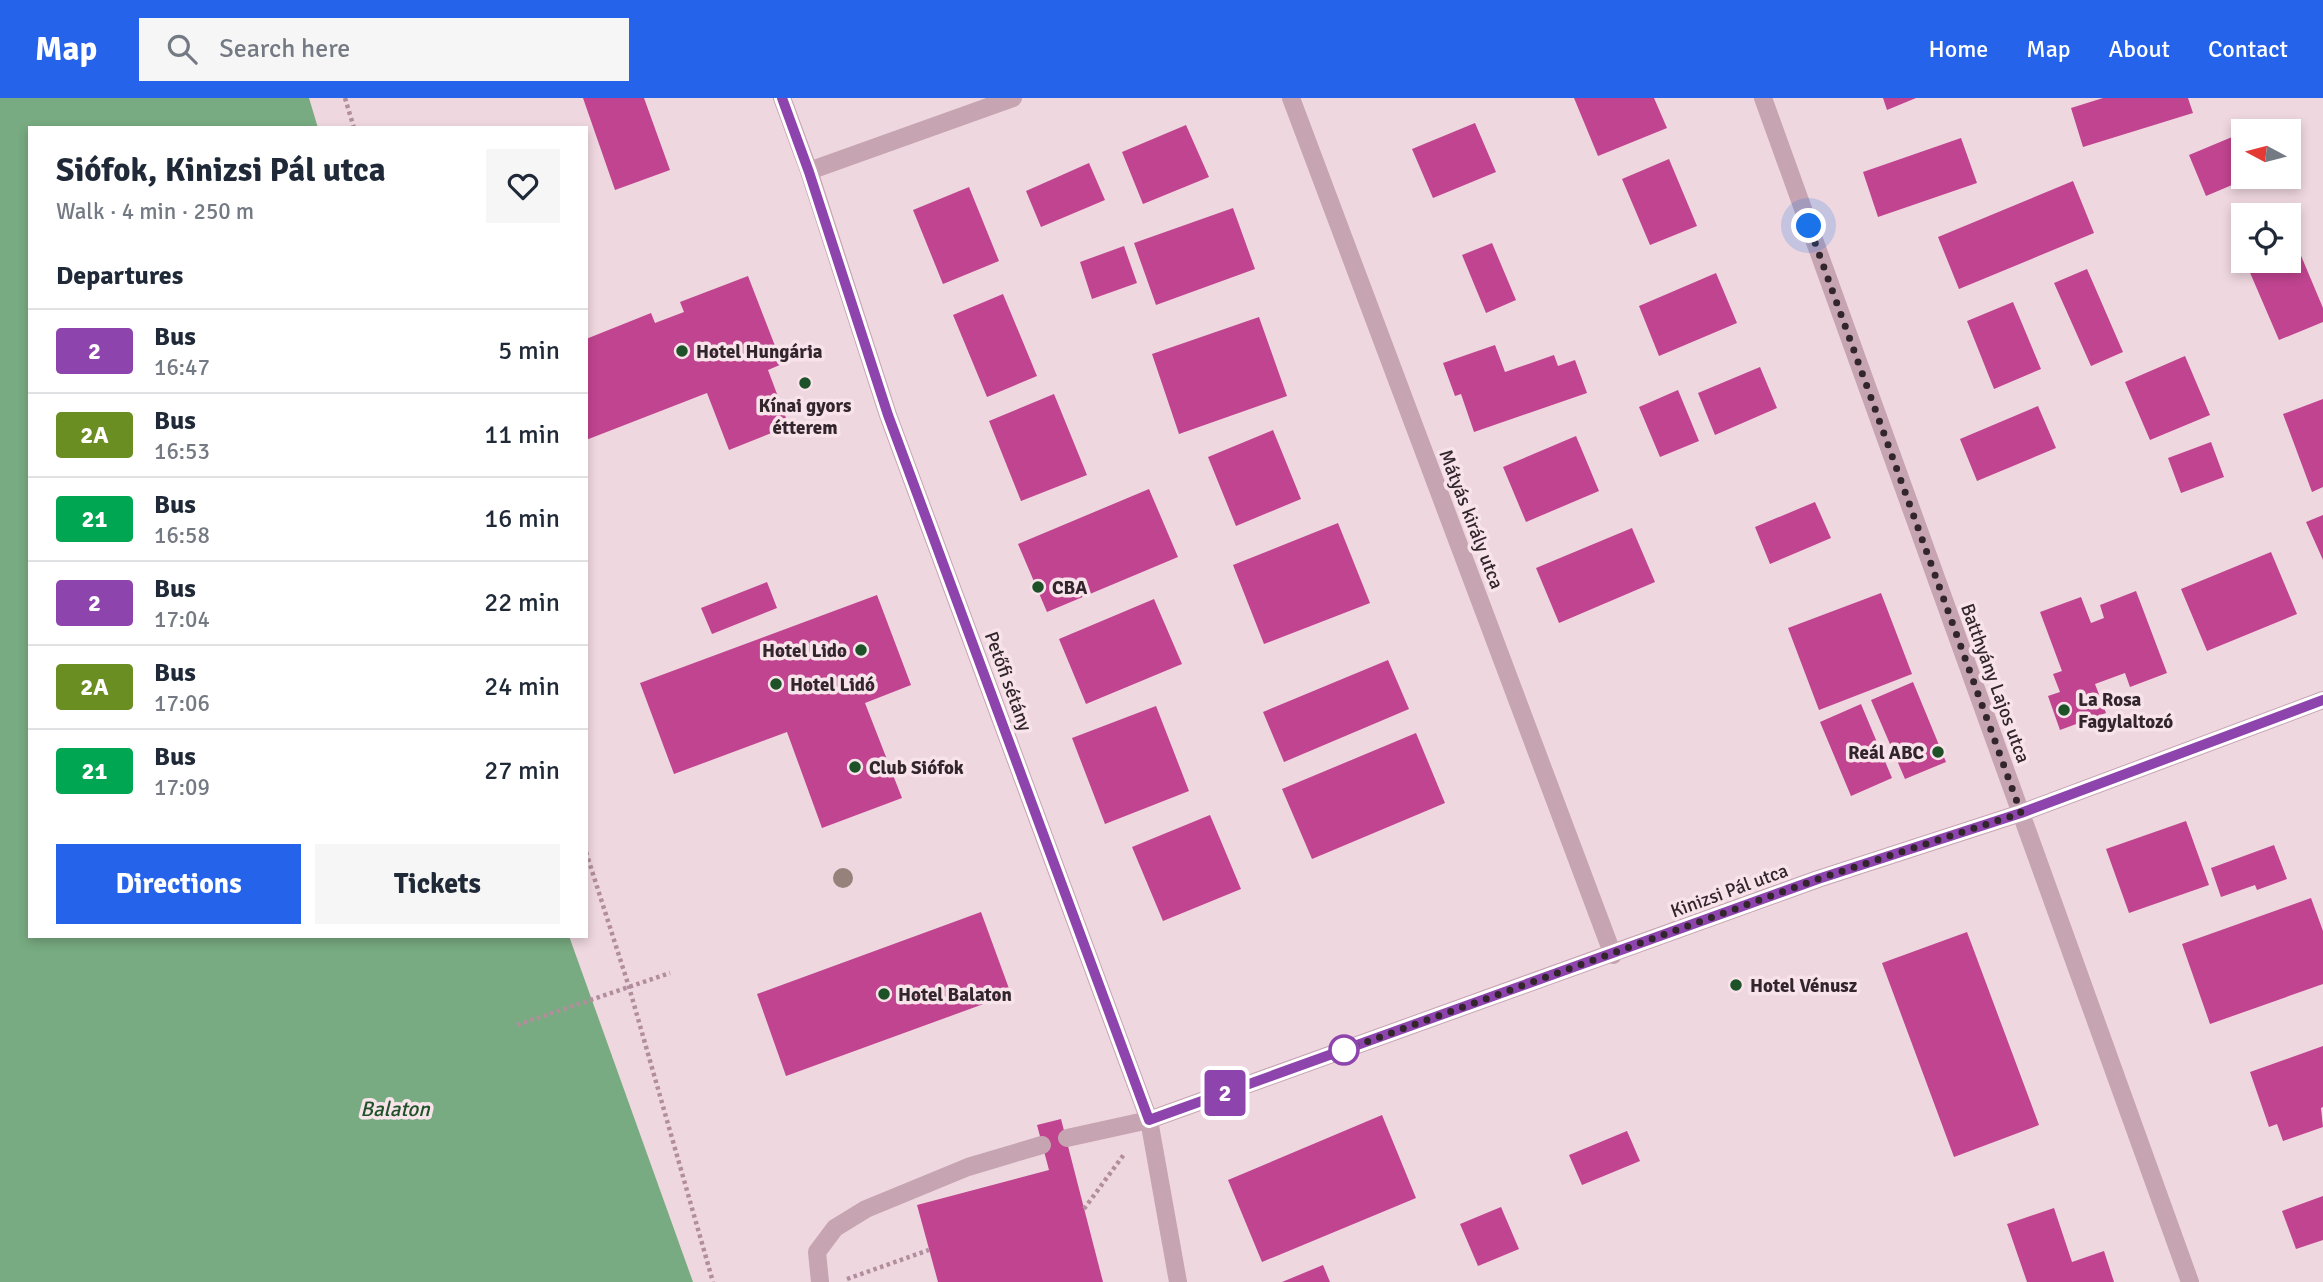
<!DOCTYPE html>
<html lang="en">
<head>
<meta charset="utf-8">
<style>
	:root { --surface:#fff; --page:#f6f6f7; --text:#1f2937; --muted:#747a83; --line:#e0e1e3; --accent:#2563eb }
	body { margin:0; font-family:Signika,sans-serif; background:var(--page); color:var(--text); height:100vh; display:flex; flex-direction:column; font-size:26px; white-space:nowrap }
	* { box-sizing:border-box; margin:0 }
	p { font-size:23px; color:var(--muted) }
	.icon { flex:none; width:38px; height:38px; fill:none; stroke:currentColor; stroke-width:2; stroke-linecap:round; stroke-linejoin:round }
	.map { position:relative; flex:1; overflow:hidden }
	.side { position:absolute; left:28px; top:28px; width:560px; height:812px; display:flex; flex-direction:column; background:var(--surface); border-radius:0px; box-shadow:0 4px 10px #0003 }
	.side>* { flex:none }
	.badge { padding:0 14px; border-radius:5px; font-size:24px; line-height:46px }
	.needle { width:46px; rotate:277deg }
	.fabs { position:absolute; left:2231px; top:21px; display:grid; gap:14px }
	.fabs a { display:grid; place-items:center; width:70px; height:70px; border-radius:0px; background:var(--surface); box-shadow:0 4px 10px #0003; font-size:35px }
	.you { position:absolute; width:35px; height:35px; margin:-18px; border:5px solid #fff; border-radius:50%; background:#1a73e8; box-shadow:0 0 0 10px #1a73e833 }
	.map>.badge { position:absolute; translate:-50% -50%; box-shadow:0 0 0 4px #fff }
	h2 { padding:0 28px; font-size:26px; line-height:63px }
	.round { display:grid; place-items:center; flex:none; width:74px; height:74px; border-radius:0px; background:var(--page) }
	.head { display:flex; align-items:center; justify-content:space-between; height:119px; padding:0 28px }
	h1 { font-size:33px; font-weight:700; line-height:52px }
	.button { display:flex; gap:14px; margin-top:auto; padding:14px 28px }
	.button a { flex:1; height:80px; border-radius:0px; background:var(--accent); color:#fff; font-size:28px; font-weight:700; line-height:80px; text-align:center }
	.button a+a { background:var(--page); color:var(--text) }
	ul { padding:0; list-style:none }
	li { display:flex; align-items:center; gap:21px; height:84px; padding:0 28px; border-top:2px solid var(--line) }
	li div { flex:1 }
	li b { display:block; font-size:26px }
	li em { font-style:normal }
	li .badge { min-width:77px; font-weight:700; text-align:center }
	header { display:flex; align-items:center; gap:42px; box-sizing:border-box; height:98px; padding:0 35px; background:var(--accent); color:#fff }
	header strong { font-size:33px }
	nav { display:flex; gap:38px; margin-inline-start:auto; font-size:24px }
	.search { width:490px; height:63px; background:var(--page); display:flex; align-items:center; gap:18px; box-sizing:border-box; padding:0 24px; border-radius:0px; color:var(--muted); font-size:26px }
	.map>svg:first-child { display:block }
	.water { fill:#78ab81 }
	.building { fill:#c04490 }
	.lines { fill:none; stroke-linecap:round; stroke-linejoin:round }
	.path { stroke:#b28e9d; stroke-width:4.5; stroke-dasharray:3.5 3.5; stroke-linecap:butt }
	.minor { stroke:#c6a4b2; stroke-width:18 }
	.tree { fill:#97827b }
	.line-casing { stroke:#fff; stroke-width:16 }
	.line { stroke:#8e44ad; stroke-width:10 }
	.walk { stroke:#32252c; stroke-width:7; stroke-dasharray:0 12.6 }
	.poi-dot { fill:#1d5128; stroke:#f7e3e9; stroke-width:2.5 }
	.stop-dot { fill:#fff; stroke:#8e44ad; stroke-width:3.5 }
	.labels { text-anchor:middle; stroke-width:7; stroke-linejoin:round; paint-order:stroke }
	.poi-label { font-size:19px; font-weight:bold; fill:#32252c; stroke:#f7e3e9; text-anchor:start }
	.street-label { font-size:19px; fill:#32252c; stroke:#f7e3e9 }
	.water-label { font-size:21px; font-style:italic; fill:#1d5128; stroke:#f7e3e9 }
</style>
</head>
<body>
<header>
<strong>Map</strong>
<div class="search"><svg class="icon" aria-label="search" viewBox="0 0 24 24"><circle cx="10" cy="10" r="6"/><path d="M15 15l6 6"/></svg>Search here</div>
<nav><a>Home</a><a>Map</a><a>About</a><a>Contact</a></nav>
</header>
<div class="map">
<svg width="2323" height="1184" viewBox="0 0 2323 1184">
	<rect width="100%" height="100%" fill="#efd7df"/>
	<path class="water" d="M0,0h309l9,30h-288v808h539l124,346h-693z"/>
	<path class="building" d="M583,0h61l26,72 -55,20z
		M1574,0h80l13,30 -69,28z
		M1883,0h33l-29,12z
		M2103,0h85l5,15 -110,34 -12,-39z
		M1475,25l21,49 -63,26 -21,-49z
		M1186,27l23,52 -66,27 -21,-52z
		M2244,34v45h7l-45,19 -17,-41z
		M1961,40l16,45 -99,34 -15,-45z
		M1669,61l28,67 -47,19 -28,-66z
		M1089,65l16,37 -64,27 -15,-36z
		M2073,83l21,52 -135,56 -21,-52z
		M969,89l30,74 -56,23 -30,-74z
		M1233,110l22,61 -99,36 -22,-62z
		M2289,129l34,81v14l-44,18 -34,-79h44z
		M1492,145l24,57 -30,13 -24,-58z
		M1124,148l13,37 -45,16 -12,-37z
		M2087,171l36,83 -32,14 -37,-83z
		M1716,175l21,50 -78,33 -20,-50z
		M748,178l34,88 -14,6 21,56 -60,24 -22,-57 -121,47v-101l65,-26 4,10 29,-11 -4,-10z
		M1003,196l34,82 -50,21 -34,-82z
		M2013,204l28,67 -47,20 -27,-68z
		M1259,219l28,79 -108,38 -27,-80z
		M1495,247l10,27 49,-17 4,11 17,-6 12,33 -113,39 -13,-38 -6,2 -12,-33z
		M2185,258l25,59 -60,25 -25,-58z
		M1760,269l17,41 -62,27 -17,-42z
		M1678,292l21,51 -39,16 -21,-50z
		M1054,296l33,81 -66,26 -32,-80z
		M2323,301v88l-11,5 -29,-78z
		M2038,308l18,42 -79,33 -17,-42z
		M1273,332l28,69 -65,27 -28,-69z
		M1576,338l23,55 -73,31 -23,-55z
		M2211,344l13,35 -43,16 -13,-35z
		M1149,391l29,68 -131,55 -29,-68z
		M1815,404l16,36 -61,26 -15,-37z
		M2323,417v45l-17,-38z
		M1338,425l32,80 -106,41 -31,-79z
		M1632,430l23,54 -96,41 -23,-55z
		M2271,454l26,62 -90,37 -26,-62z
		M767,484l10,26 -65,26 -11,-26z
		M2136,493l31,82 -37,14 -5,-14 -30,11 11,29 -46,17 -12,-34 12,-4 -7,-18 9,-3 -22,-59 41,-15 10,26 13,-5 -4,-13z
		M1881,495l31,81 -93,36 -31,-82z
		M877,497l34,90 -46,18 37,95 -80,30 -35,-96 -113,42 -34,-91z
		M1154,501l28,65 -96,40 -27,-65z
		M1388,562l21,49 -125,53 -21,-50z
		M1913,584l33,80 -41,17 -34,-79z
		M1861,606l31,74 -41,18 -31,-74z
		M1156,608l33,85 -84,33 -33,-86z
		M1416,635l29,70 -133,56 -30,-70z
		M1210,717l31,74 -78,32 -31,-74z
		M2186,723l23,64 -80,28 -23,-64z
		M2274,747l13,34 -30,11 -2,-5 -34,12 -10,-29z
		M2311,800l12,33v53l-113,40 -28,-80z
		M981,814l30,82 -225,82 -29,-82z
		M1967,834l72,193 -85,32 -72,-194z
		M2323,948v61l-2,1 2,19 -40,14 -6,-17 -8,3 -19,-55z
		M1382,1017l34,83 -154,64 -34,-82z
		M1061,1021l42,163h-165l-21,-77 132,-35 -12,-45z
		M1627,1033l13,30 -58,24 -13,-30z
		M2323,1098v44l-27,9 -14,-38z
		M1501,1109l18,42 -41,17 -18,-42z
		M2054,1110l18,54 32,-11 10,31h-87l-20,-58z
		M1323,1167l7,17h-48z"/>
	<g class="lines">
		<path class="path" d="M345,0l9,30
			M586,754l43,135 84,295
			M517,927l153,-52
			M1084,1111l41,-56
			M847,1181l82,-29"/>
		<path class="minor" d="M782,0l27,73 79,244 261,705 29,162
			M1291,0l322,857
			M1763,0l427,1184
			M809,73l204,-73
			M1067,1040l82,-18 669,-241 203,-66 302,-113
			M820,1184l-3,-30 18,-24 31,-19 102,-42 74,-22"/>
	</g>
	<circle class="tree" cx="843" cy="780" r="10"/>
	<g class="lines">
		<g class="line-casing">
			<path id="line" d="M782,0l27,74 79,243 261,705 669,-241 203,-66 302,-113"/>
		</g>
		<use href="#line" class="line"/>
		<path class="walk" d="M1344,952l474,-171 203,-66 -212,-587"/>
	</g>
	<g class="poi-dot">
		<circle cx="682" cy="253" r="7"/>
		<circle cx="805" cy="285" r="7"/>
		<circle cx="1038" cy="489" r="7"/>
		<circle cx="861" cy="552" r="7"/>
		<circle cx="776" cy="586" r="7"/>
		<circle cx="2064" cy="612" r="7"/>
		<circle cx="1938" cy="654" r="7"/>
		<circle cx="855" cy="669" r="7"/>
		<circle cx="1736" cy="887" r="7"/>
		<circle cx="884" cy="896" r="7"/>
	</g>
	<circle class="stop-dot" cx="1344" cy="952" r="14"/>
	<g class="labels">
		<g class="poi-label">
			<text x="696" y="260">Hotel Hungária</text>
			<text x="805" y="314" text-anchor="middle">Kínai gyors<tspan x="805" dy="22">étterem</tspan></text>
			<text x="1052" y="496">CBA</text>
			<text x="847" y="559" text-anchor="end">Hotel Lido</text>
			<text x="790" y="593">Hotel Lidó</text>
			<text x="2078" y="608">La Rosa<tspan x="2078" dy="22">Fagylaltozó</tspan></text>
			<text x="1924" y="661" text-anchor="end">Reál ABC</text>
			<text x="869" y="676">Club Siófok</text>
			<text x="1750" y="894">Hotel Vénusz</text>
			<text x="898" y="903">Hotel Balaton</text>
		</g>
		<g class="street-label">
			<text transform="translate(1472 421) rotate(69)" y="7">Mátyás király utca</text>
			<text transform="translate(1009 583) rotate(70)" y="7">Petőfi sétány</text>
			<text transform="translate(1996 585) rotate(70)" y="7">Batthyány Lajos utca</text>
			<text transform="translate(1729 792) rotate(-20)" y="7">Kinizsi Pál utca</text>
		</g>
		<g class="water-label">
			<text x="395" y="1018">Balaton</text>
		</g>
	</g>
</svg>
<div class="fabs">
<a><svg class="needle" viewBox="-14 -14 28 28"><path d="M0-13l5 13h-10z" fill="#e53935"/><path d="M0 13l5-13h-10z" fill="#747a83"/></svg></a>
<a><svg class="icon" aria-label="locate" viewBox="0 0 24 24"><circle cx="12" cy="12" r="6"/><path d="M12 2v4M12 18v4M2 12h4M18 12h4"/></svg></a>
</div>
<div class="you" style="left:1809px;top:128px"></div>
<b class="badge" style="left:1225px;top:995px;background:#8e44ad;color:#fff">2</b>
<section class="side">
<div class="head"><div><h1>Siófok, Kinizsi Pál utca</h1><p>Walk · 4 min · 250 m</p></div><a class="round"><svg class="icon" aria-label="heart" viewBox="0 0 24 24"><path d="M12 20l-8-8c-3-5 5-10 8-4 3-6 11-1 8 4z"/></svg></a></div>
<h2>Departures</h2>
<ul>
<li><span class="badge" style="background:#8e44ad;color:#fff">2</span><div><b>Bus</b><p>16:47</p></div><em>5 min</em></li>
<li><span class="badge" style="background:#6b8e23;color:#fff">2A</span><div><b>Bus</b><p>16:53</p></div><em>11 min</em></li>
<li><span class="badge" style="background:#00a651;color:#fff">21</span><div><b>Bus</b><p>16:58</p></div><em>16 min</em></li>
<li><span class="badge" style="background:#8e44ad;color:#fff">2</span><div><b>Bus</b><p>17:04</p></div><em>22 min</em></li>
<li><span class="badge" style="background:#6b8e23;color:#fff">2A</span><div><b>Bus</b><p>17:06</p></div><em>24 min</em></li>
<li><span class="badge" style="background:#00a651;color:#fff">21</span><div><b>Bus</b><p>17:09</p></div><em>27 min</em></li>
</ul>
<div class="button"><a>Directions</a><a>Tickets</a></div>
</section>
</div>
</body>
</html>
